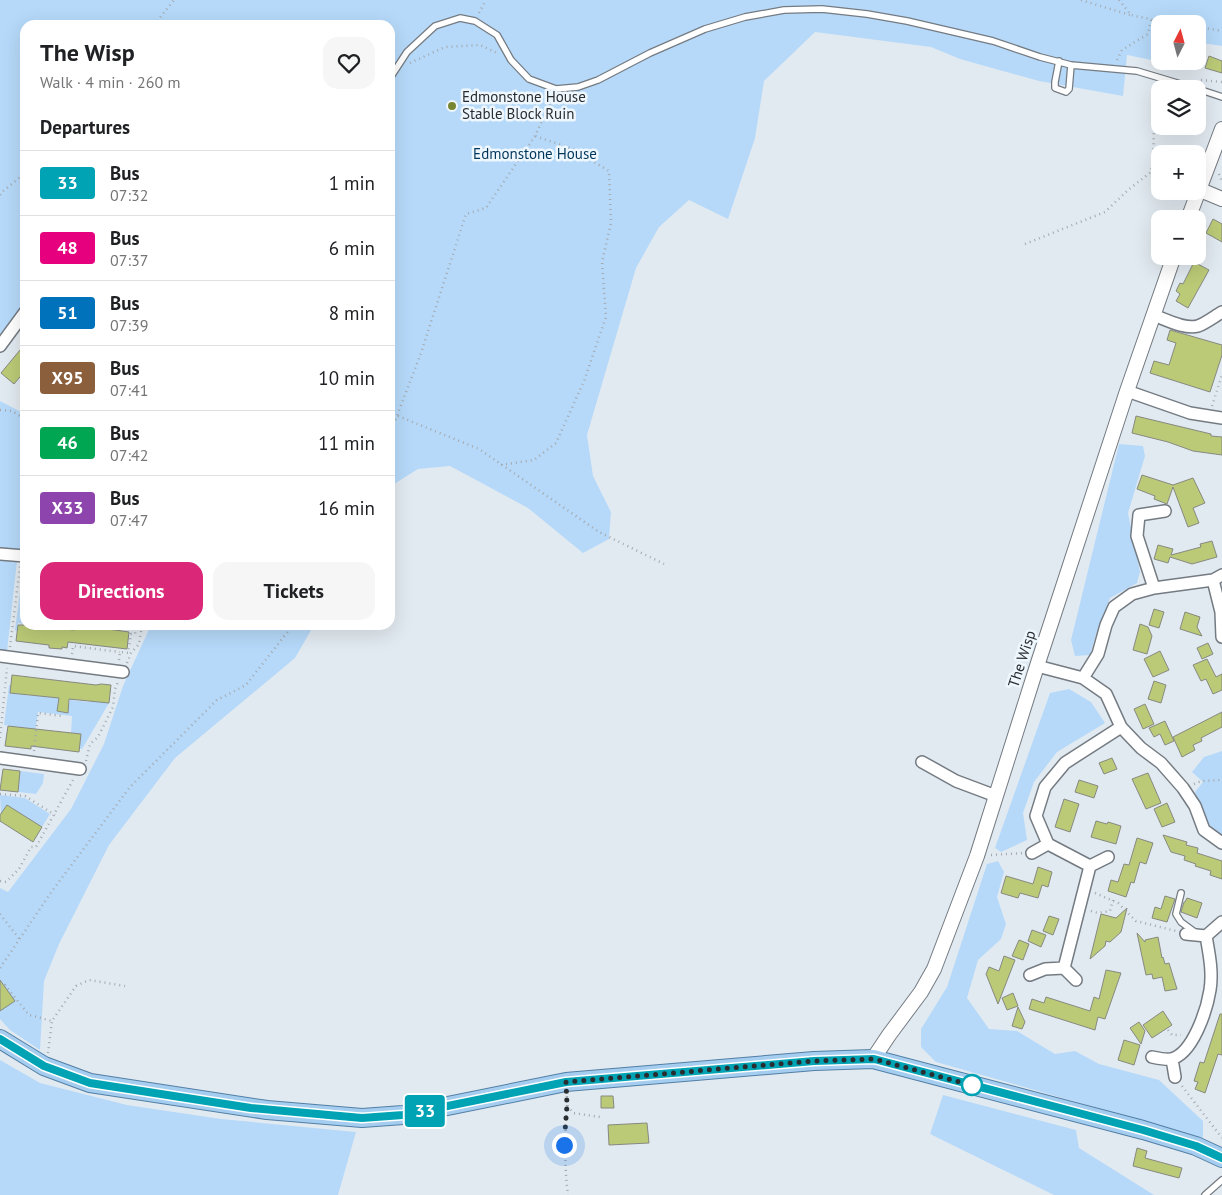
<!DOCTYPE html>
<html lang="en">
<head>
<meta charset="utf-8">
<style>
	:root { --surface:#fff; --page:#f6f6f6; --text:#202124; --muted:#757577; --line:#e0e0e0; --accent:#db2777 }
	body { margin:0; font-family:"PT Sans",sans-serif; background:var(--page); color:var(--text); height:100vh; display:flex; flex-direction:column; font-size:19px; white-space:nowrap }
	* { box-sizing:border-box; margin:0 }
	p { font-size:16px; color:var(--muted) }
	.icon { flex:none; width:28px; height:28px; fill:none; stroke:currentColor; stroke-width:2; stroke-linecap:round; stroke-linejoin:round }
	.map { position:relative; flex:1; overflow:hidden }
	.drawer { position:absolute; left:20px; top:20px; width:375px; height:610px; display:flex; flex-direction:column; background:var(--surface); border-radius:15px; box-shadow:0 5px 20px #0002 }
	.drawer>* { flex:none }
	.badge { padding:0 10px; border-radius:4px; font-size:18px; line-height:32px }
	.needle { width:32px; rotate:6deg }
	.fabs { position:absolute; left:1151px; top:15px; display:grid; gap:10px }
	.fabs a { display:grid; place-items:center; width:55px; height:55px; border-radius:10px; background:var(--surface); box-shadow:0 5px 20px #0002; font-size:25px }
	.you { position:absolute; width:25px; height:25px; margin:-12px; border:4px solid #fff; border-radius:50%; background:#1a73e8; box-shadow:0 0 0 8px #1a73e833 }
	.map>.badge { position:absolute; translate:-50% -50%; box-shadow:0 0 0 2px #fff }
	h2 { padding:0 20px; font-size:19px; line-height:45px }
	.round { display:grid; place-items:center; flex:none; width:52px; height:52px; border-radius:15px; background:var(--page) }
	.headline { display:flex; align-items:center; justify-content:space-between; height:85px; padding:0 20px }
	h1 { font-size:24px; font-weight:600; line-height:38px }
	.button { display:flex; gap:10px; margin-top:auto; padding:10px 20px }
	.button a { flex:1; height:58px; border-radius:15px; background:var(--accent); color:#fff; font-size:20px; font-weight:600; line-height:58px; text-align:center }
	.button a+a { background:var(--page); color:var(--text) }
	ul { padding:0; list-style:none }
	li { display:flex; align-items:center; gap:15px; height:65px; padding:0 20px; border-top:1px solid var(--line) }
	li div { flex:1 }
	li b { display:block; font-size:19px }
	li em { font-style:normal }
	li .badge { min-width:55px; font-weight:700; text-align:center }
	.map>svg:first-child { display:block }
	.green { fill:#b6d9f9; fill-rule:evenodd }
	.building { fill:#baca76; stroke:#878981 }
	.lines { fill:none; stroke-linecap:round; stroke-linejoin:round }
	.service-casing { stroke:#747b82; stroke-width:8 }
	.minor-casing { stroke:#747b82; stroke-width:14 }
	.tertiary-casing { stroke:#747b82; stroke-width:16 }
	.primary-casing { stroke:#527fa5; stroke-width:20 }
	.path { stroke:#a3a9af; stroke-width:2.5; stroke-dasharray:1 4; stroke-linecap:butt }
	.service { stroke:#fff; stroke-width:5.5 }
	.minor { stroke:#fff; stroke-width:11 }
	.tertiary { stroke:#fff; stroke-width:14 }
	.primary { stroke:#a4cdef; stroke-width:18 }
	.line-casing { stroke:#fff; stroke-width:11 }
	.line { stroke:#00a3b4; stroke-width:8 }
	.walk { stroke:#2a2d30; stroke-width:5; stroke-dasharray:0 9 }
	.poi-dot { fill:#788634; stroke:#eff7fe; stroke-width:2 }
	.stop-dot { fill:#fff; stroke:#00a3b4; stroke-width:2.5 }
	.labels { text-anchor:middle; stroke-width:5; stroke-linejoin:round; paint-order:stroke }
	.poi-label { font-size:15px; fill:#2a2d30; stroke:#eff7fe; text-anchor:start }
	.park-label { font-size:15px; fill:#00365b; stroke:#eff7fe }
	.street-label { font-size:15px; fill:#2a2d30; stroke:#eff7fe }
</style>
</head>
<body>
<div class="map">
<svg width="1222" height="1195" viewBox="0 0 1222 1195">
	<rect width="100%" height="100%" fill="#e2eaf1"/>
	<path class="green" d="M0,0h1222v46l-20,-3 -6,26 -69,-14 -4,41 -84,-15 -79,-22 -29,-12 -116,-15 -51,49 -9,57 -27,81 -39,-19 -30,27 -23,41 -49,167 6,41 18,36 -2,27 -26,14 -55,-45 -78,-42 -32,3 -24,15 -4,6v-465h-365v282l-25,32zM1160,24h38v37h-38z
		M0,401l25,13v102l-5,36 -20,-2z
		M1119,444l24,2 2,10 -17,57 12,59 -3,11 -27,15 -14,36 -6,21 -15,1 -4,-16z
		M0,558l17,3 -10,91 -7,-1z
		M21,585h1v8h3v31l-7,-1 -1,8 -2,-1z
		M151,625h163l-19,33 -120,100 -66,87 -50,99 -15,37 -4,69 -30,-20 -10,-11v-131l8,4 63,-83 33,-65 19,-58z
		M35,679l3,17 21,2 -1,13 10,1 4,-30h2l-2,18 17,2 2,-16 3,15 15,2 -27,46 -3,-1 2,-14 -10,-1 1,-17 -34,-4 -5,34h-2l2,-17 -29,-4 5,-40h2l-1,8 23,3z
		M1069,689l22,13 14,21 -48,29 -23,30 -11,31 4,27 -26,12 -6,-4 55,-155z
		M1222,751v84c-18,-5 -21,-28 -27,-43l8,-10 -11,-10 12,-15z
		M20,771l24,3 -1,9 -7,11 -18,-2z
		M0,795l25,3 25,16 -8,13 -35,-22 -6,9z
		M998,861l6,11 -7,25 9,27 -5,15 -23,21 -11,38 22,31 28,2 38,23 20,-3 24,13 60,16 44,41v17l-267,-76 -15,-15v-18l26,-42 40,-123z
		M0,1060l40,23 87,22 94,14 135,13 -18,63h-338z
		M943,1095l133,35 3,18 75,47h-100l-124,-61z"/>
	<path class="building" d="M1209,56l13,5v12l-17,-5z
		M1213,219l9,5v18l-16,-9z
		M1194,262l15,8 -21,38 -12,-7 4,-7 -4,-3 4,-8 3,1z
		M1170,330l52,15v10l-12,37 -60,-19 4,-12 15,4 7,-22 -9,-3z
		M25,344v27l-11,13 -13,-11z
		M1136,416l75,18v2l11,1v18l-29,-4 -25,-9 -36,-9z
		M1142,475l31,10 20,-7 12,25 -12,5 6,15 -11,4 -15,-40 -6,17 -13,-5 1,-3 -18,-7z
		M1212,541l5,16 -25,7 -22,-7 -2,6 -14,-4 4,-14 15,4 -2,6 30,-8 -1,-3z
		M1154,609l10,3 -5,16 -10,-3z
		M1185,612l15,5 -3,10 5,9 -22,-7z
		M1140,624l8,3 4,9 -5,18 -14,-4z
		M18,625h17l39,5v-5h6l49,7 -2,17 -59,-7 -1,6 -5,-1v2l-13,-1v-3l-33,-4z
		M1208,643l5,11 -11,5 -5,-11z
		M1160,651l9,19 -16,7 -9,-18z
		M1207,659l9,18 6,-3v16l-9,4 -7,-15 -5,2 -8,-16z
		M12,675l84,10 5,-1 10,1 -2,18 -40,-4 -1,14 -11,-2 2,-13 -49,-5z
		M1154,681l12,4 -5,18 -13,-4z
		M1145,704l9,20 -11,5 -9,-20z
		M1222,712v15l-21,11 1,3 -9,4 2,5 -13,7 -9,-20z
		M1165,721l9,20 -9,4 -5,-11 -6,3 -5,-9z
		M8,726l73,8 -2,18 -48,-6v3l-26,-3z
		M1112,758l5,11 -13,5 -5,-11z
		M3,769l17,2 -2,21 -18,-2z
		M1148,773l13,30 -15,6 -14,-30z
		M1079,780l19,6 -4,12 -19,-6z
		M1064,799l15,5 -9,28 -15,-5z
		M1167,803l8,19 -13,5 -8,-18z
		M7,805l35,22 -9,15 -33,-21v-6z
		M1096,821l11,3 1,-2 13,4 -5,18 -25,-7z
		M1163,835l24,7 -1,3 12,3 -1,5 25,8v18l-12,-4 1,-4 -16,-5 1,-2 -12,-4 1,-4 -14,-4z
		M1137,838l16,5 -7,21 -6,-2 -6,21 -3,-1 -5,15 -18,-6 3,-11 7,2 6,-18 5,1z
		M1038,867l14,5 -4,15 -6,-2 -4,13 -18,-5 -2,5 -17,-5 5,-17 27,8z
		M1165,896l10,3 -8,23 -15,-4 3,-11 6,2z
		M1187,898l15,5 -5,15 -16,-6 3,-10h1z
		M1127,908l-6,24 -11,10 -4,-1 -1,5 -15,13 11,-45 15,4z
		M1049,916l10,3 -6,16 -10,-4z
		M1032,930l14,5 -5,12 -13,-6z
		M1137,933l8,9v-2l13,-3 4,21 1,-1 2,7 4,-1 8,26 -12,2 -3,-14 -9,2 -1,-5 -6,1z
		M1019,940l10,4 -6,16 -11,-4z
		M1004,956l11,4 -17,44 -12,-30 3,-7 10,4z
		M1106,970l15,3 -16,46 -7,-2 -3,13 -66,-21 3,-10 12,4 2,-6 44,14 4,-14 5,2z
		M0,980l15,21 -15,10z
		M1013,993l5,13 -11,4 -5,-12z
		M1018,1007l7,15 -3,7 -10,-3z
		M1163,1011l9,14 -20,13 -9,-13z
		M1220,1014h2v41l-4,-1 -13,39 -10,-4 3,-7 -4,-1 6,-19 4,1z
		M1139,1022l6,9 -4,13 -11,-16z
		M1124,1040l16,5 -6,20 -16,-5z
		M601,1096h12l1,12h-13z
		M647,1123l2,20 -40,2 -1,-20z
		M1137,1148l10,3 -2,7 37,10 -3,10 -46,-12z"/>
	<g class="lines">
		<g class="service-casing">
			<path id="service" d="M1059,61l-4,21v6l11,4 3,-3 2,-24
				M390,78l17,-26 28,-26 25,-8 15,3 22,14 14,25 18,19 27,10 22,-2 20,-7 52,-27 55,-24 40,-12 39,-7 38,-1 45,5 40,7 86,20 47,16 31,8 66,6 60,18
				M1198,89l24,8
				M1181,893l-5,21 5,8 15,11
				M1205,1195l17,-15"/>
		</g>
		<g class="minor-casing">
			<path id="minor" d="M1153,315c12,4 32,15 45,11 8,-3 17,-10 24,-14
				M0,346l25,-34
				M1127,391l63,22 32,5
				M0,554l25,2
				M1213,580l8,32 1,25
				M1154,588l-17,-52 2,-21 26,-4
				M0,656l123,16
				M1037,666l46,12 23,16 15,33 20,21 20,15 22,25 12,18 9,24 18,13
				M1083,678l15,-24 8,-29 8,-18 18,-13 22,-6 59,-8 9,-5
				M0,758l80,11
				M922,762l34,19 40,15
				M1032,853l16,-9
				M1090,866l18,-9
				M1186,934l20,2
				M1064,968l12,12
				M1030,975l15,-6 19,-1 26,-102 -42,-22 -12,-28 9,-29 20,-24 56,-36
				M1152,1057c5,1 14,3 19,2 22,-5 36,-50 39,-69 3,-18 -1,-37 -4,-54l16,-14
				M1172,1059l3,18"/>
		</g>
		<g class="tertiary-casing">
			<path id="tertiary" d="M1198,189l24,10
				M1188,219l34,-90
				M873,1059l16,-24 32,-43 13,-23 43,-113 60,-190 90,-275 47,-135"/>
		</g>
		<g class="primary-casing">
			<path id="primary" d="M0,1039l44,27 46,17 177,27 95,8 41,-3 163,-33 248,-21 59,-2 270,71 53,16 26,12"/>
		</g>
		<path class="path" d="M1081,0l49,15
			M1119,0l12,15 42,9
			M479,13l7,-13
			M154,25l20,-25
			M1198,27l24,4
			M1117,60l5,-10 26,-16 3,-14
			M410,63l35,-16 35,-2 17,8
			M1201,80l21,2
			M1219,174l3,8
			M0,195l2,-3 23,-19
			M1025,244l80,-32 23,-22 23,-18c5,-29 1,-59 4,-88
			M1212,406l10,-31
			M0,410l12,1 13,8
			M398,416l81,33 120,83 65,32
			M390,434l31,-81 45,-139 20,-6 49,-72 18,-39
			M501,465l33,-5 22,-17 28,-62 22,-64 -4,-55 9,-39 -2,-52 -36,-22 -38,-13
			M23,546l2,-18
			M10,647l10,-81
			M72,654l1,-8 47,6
			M119,660l1,-8 8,1 3,-19h4l1,-9
			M127,663l4,-10 8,-9 3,-19
			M0,738l7,-70
			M34,751l4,-38 24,3
			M86,761l4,-17 8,-7 15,-30 2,-18 3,-7
			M1194,784l7,-3 21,-1
			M0,794l25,2 30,19
			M991,855l32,-2
			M0,881l6,1 13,-13 12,-22h5l37,-67
			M1095,893l23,10 18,18 40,10
			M1091,911l7,2 12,-2 3,-11
			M0,914l20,26
			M0,968l52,-77 78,-104 87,-87 29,-15 47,-60
			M0,987l5,-2 24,30 23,6 24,-35 13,-6 36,6
			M1168,1030l4,5h9
			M48,1053l4,-32
			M1182,1086l40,52
			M567,1096v9l6,8 27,4
			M567,1105c-2,31 -3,59 1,90"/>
		<use href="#service" class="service"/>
		<use href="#minor" class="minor"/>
		<use href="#tertiary" class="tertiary"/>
		<use href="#primary" class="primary"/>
	</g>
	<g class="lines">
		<g class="line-casing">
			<path id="line" d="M0,1039l44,27 46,17 161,25 111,10 41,-3 163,-33 248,-21 60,-2 269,71 53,16 26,12"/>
		</g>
		<use href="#line" class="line"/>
		<path class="walk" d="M564,1145l3,-40 -1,-23 248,-21 60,-2 101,27 -3,-1"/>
	</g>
	<circle class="poi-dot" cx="452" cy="106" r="5"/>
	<circle class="stop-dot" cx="972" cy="1085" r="10"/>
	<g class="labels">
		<g class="poi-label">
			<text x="462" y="102">Edmonstone House<tspan x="462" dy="17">Stable Block Ruin</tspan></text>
		</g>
		<g class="park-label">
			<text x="535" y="159">Edmonstone House</text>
		</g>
		<g class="street-label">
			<text transform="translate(1022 659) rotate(-72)" y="5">The Wisp</text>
		</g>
	</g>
</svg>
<div class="fabs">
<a><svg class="needle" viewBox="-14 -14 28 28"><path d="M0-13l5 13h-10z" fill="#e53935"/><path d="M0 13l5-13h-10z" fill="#757577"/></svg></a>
<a><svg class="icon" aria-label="layers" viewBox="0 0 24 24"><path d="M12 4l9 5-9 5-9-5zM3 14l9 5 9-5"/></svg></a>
<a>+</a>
<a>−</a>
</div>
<div class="you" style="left:564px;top:1145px"></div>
<b class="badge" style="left:425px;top:1111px;background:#00a3b4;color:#fff">33</b>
<section class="drawer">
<div class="headline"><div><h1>The Wisp</h1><p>Walk · 4 min · 260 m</p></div><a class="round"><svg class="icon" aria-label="heart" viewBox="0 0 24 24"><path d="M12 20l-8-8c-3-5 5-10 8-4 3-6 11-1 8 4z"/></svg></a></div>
<h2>Departures</h2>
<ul>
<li><span class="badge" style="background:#00a3b4;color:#fff">33</span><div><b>Bus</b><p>07:32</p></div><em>1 min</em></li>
<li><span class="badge" style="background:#e6007e;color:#fff">48</span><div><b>Bus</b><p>07:37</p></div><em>6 min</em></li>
<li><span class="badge" style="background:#0072bc;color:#fff">51</span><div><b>Bus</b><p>07:39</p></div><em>8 min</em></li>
<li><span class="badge" style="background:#8b5e3c;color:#fff">X95</span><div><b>Bus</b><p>07:41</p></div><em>10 min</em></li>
<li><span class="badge" style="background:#00a651;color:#fff">46</span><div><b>Bus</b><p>07:42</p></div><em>11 min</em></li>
<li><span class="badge" style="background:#8e44ad;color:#fff">X33</span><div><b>Bus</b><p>07:47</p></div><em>16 min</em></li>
</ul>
<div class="button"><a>Directions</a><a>Tickets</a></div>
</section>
</div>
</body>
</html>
